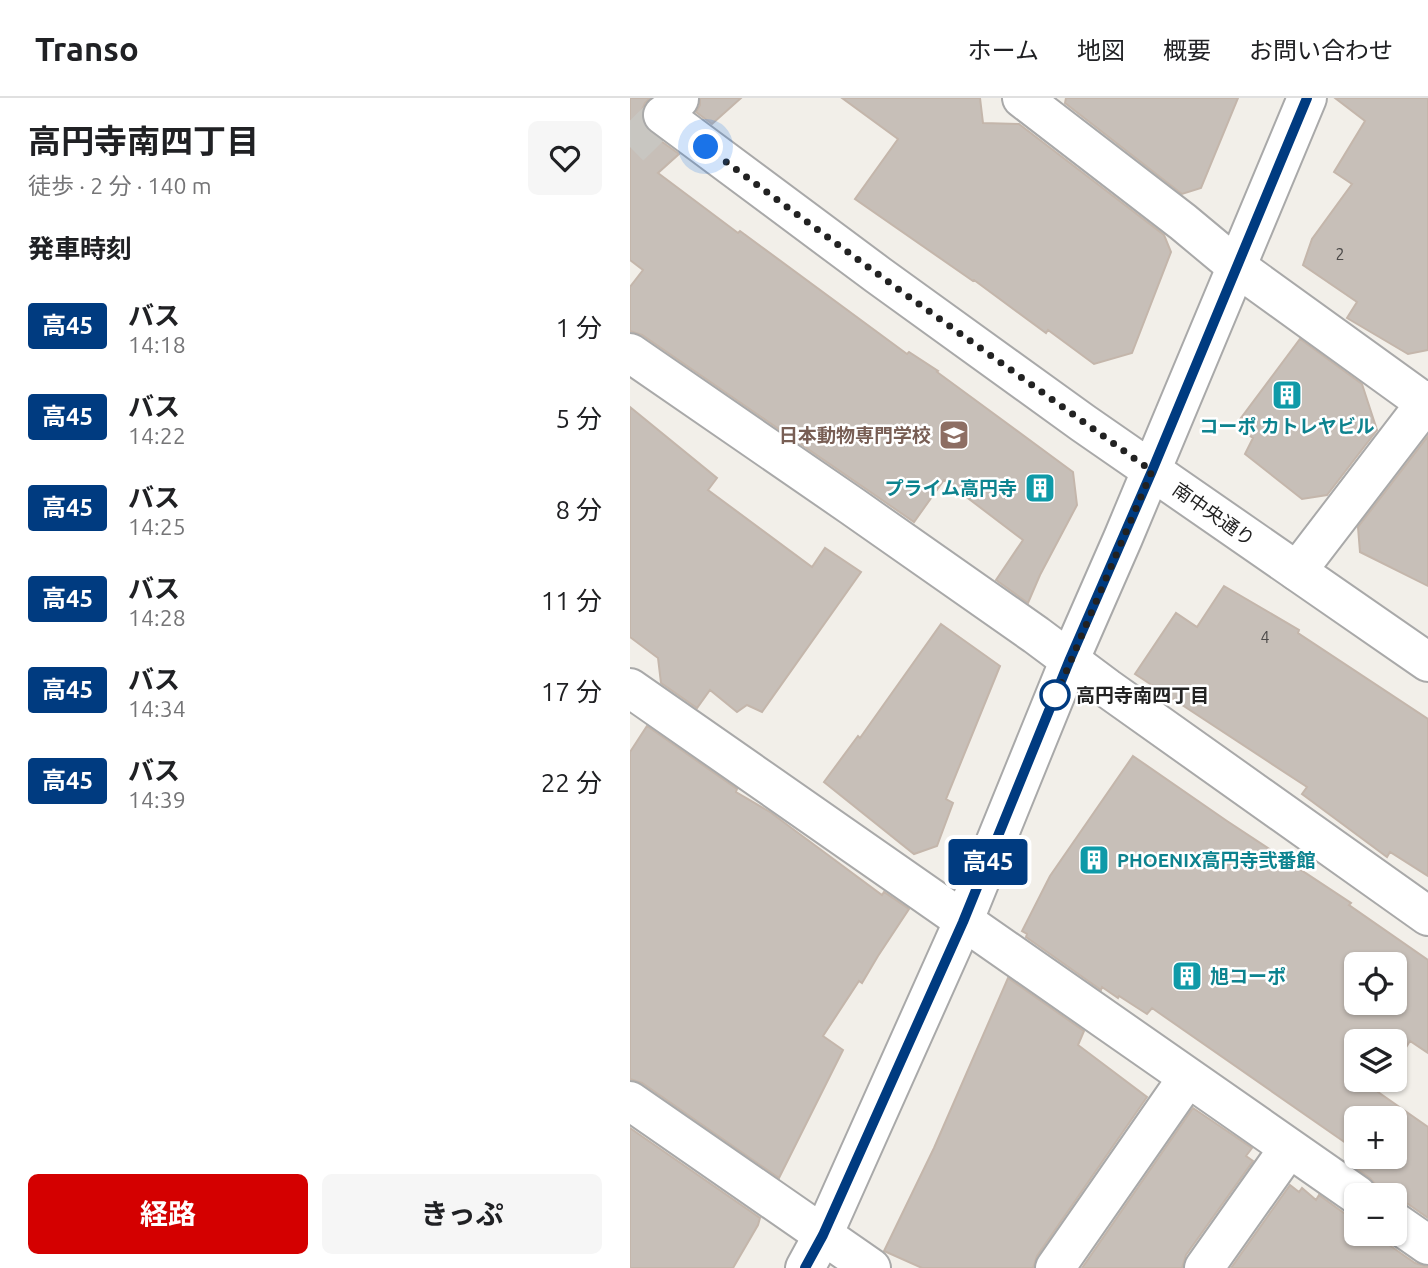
<!DOCTYPE html>
<html lang="ja">
<head>
<meta charset="utf-8">
<style>
	:root { --surface:#fff; --page:#f6f6f6; --text:#202124; --muted:#757577; --line:#e0e0e0; --accent:#d40000 }
	body { margin:0; font-family:Ubuntu,"Noto Sans JP",sans-serif; background:var(--page); color:var(--text); height:100vh; display:flex; flex-direction:column; font-size:26px; white-space:nowrap }
	* { box-sizing:border-box; margin:0 }
	p { font-size:23px; color:var(--muted) }
	.icon { flex:none; width:38px; height:38px; fill:none; stroke:currentColor; stroke-width:2; stroke-linecap:round; stroke-linejoin:round }
	.map { position:relative; flex:1; overflow:hidden }
	.sheet { display:flex; flex-direction:column; background:var(--surface); width:630px }
	.sheet>* { flex:none }
	.badge { padding:0 14px; border-radius:5px; font-size:24px; line-height:46px }
	.tools { position:absolute; left:714px; top:854px; display:grid; gap:14px }
	.tools a { display:grid; place-items:center; width:63px; height:63px; border-radius:10px; background:var(--surface); box-shadow:0 2px 5px #0004; font-size:35px }
	.you { position:absolute; width:35px; height:35px; margin:-18px; border:5px solid #fff; border-radius:50%; background:#1a73e8; box-shadow:0 0 0 10px #1a73e833 }
	.map>.badge { position:absolute; translate:-50% -50%; box-shadow:0 0 0 4px #fff }
	h2 { padding:0 28px; font-size:26px; line-height:63px }
	.round { display:grid; place-items:center; flex:none; width:74px; height:74px; border-radius:10px; background:var(--page) }
	.overview { display:flex; align-items:center; justify-content:space-between; height:119px; padding:0 28px }
	h1 { font-size:33px; font-weight:700; line-height:52px }
	.action { display:flex; gap:14px; margin-top:auto; padding:14px 28px }
	.action a { flex:1; height:80px; border-radius:10px; background:var(--accent); color:#fff; font-size:28px; font-weight:700; line-height:80px; text-align:center }
	.action a+a { background:var(--page); color:var(--text) }
	ul { padding:0; list-style:none }
	li { display:flex; align-items:center; gap:21px; height:91px; padding:0 28px }
	li div { flex:1 }
	li b { display:block; font-size:26px }
	li em { font-style:normal }
	li .badge { min-width:77px; font-weight:700; text-align:center }
	header { display:flex; align-items:center; gap:42px; box-sizing:border-box; height:98px; padding:0 35px; background:var(--surface); border-bottom:2px solid var(--line) }
	header strong { font-size:33px }
	nav { display:flex; gap:38px; margin-inline-start:auto; font-size:24px }
	main { display:flex; flex:1; min-height:0 }
	.map>svg:first-child { display:block }
	.building { fill:#c7bfb8; stroke:#c4b6ab; stroke-width:2; fill-rule:evenodd }
	.lines { fill:none; stroke-linecap:round; stroke-linejoin:round }
	.minor-tunnel { stroke:#c8c6c1; stroke-width:38; stroke-dasharray:38 19; stroke-linecap:butt }
	.minor-casing { stroke:#a9a9a9; stroke-width:42 }
	.tertiary-casing { stroke:#a9a9a9; stroke-width:42 }
	.minor { stroke:#fff; stroke-width:38 }
	.tertiary { stroke:#fff; stroke-width:38 }
	.line-casing { stroke:#fff; stroke-width:16 }
	.line { stroke:#003b80; stroke-width:10 }
	.walk { stroke:#222; stroke-width:7; stroke-dasharray:0 12.6 }
	.stop-dot { fill:#fff; stroke:#003b80; stroke-width:3.5 }
	.labels { text-anchor:middle; stroke-width:5; stroke-linejoin:round; paint-order:stroke }
	.number-label { font-size:16px; fill:#4b4948 }
	.culture-label { font-size:19px; font-weight:bold; fill:#0d838f; stroke:#fff; text-anchor:start }
	.education-label { font-size:19px; font-weight:bold; fill:#785e54; stroke:#fff; text-anchor:end }
	.street-label { font-size:19px; fill:#222; stroke:#fff }
	.stop-label { font-size:19px; font-weight:bold; fill:#222; stroke:#fff; text-anchor:start }
</style>
</head>
<body>
<header>
<strong>Transo</strong>
<nav><a>ホーム</a><a>地図</a><a>概要</a><a>お問い合わせ</a></nav>
</header>
<main>
<section class="sheet">
<div class="overview"><div><h1>高円寺南四丁目</h1><p>徒歩 · 2 分 · 140 m</p></div><a class="round"><svg class="icon" aria-label="heart" viewBox="0 0 24 24"><path d="M12 20l-8-8c-3-5 5-10 8-4 3-6 11-1 8 4z"/></svg></a></div>
<h2>発車時刻</h2>
<ul>
<li><span class="badge" style="background:#003b80;color:#fff">高45</span><div><b>バス</b><p>14:18</p></div><em>1 分</em></li>
<li><span class="badge" style="background:#003b80;color:#fff">高45</span><div><b>バス</b><p>14:22</p></div><em>5 分</em></li>
<li><span class="badge" style="background:#003b80;color:#fff">高45</span><div><b>バス</b><p>14:25</p></div><em>8 分</em></li>
<li><span class="badge" style="background:#003b80;color:#fff">高45</span><div><b>バス</b><p>14:28</p></div><em>11 分</em></li>
<li><span class="badge" style="background:#003b80;color:#fff">高45</span><div><b>バス</b><p>14:34</p></div><em>17 分</em></li>
<li><span class="badge" style="background:#003b80;color:#fff">高45</span><div><b>バス</b><p>14:39</p></div><em>22 分</em></li>
</ul>
<div class="action"><a>経路</a><a>きっぷ</a></div>
</section>
<div class="map">
<svg width="798" height="1170" viewBox="0 0 798 1170">
	<rect width="100%" height="100%" fill="#f2efe9"/>
	<path class="building" d="M0,0h20l-5,5 -4,9 2,12 7,9 29,21 -21,19 80,60 2,-2 167,123 2,-2 29,19 -1,1 136,100 4,33 -37,70 -12,28 -32,-23 27,-40 -79,-60 -30,42 -272,-187 -12,-4v-44l13,-17 -13,-10z
		M70,0h41l-29,26 -16,-12 4,-7z
		M212,0h138l3,25 36,1 145,111 7,17 -39,101 -38,11 -46,-34 -2,3 -72,-53 -1,1 -118,-82 43,-60z
		M436,0h172l-37,90 -19,6 -117,-91z
		M705,0h93v252l-20,4 -61,-36 10,-16 -54,-37 9,-26 40,-55 -18,-12 31,-51z
		M670,241l62,45 15,46 -50,65 -25,4 -57,-45 8,-16 -18,-12z
		M0,309l87,71 -9,12 104,77 13,-19 36,24 -99,140 -15,-7 -10,7 -27,-22 -13,18 -36,-25 -3,-25 -28,-21z
		M798,338v150l-68,-34 -2,-25z
		M594,488l75,44 -1,3 130,86v157l-38,-24 -3,5 -85,-63 5,-7 -172,-113 41,-61 21,14z
		M311,526l59,42 -54,133 7,4 -16,43 -23,8 -90,-72 34,-46 2,2z
		M17,628l90,63 -1,3 34,20 112,83 2,-3 25,17 -31,47 -16,27 -3,-2 -36,55 20,14 -64,128 -137,-95 -12,-4v-327z
		M503,658l94,65 124,82 -2,2 79,55v93l-18,-12 -15,24v-24h-39v39h30l-8,12 50,35v91l-20,-14 -13,-4v-5h-16l-3,-10 -6,-7 -25,-18 8,-12 -201,-140 -5,6 -28,-18 -1,2 -16,-11 -1,3 -75,-53 1,-3 -5,-3 28,-55zM726,866h39v39h-39zM726,1020h39v39h-39z
		M378,880l76,53 -6,14 69,52 -110,159 -4,12h-111l-38,-17 50,-103z
		M563,1010l59,40 -6,8 7,5 -67,94 -4,13h-100z
		M0,1030l130,90 -2,7 -25,43h-103z
		M660,1087l9,7 3,-4 14,12 3,-5 25,18 12,4v17h21l5,6 33,23 13,4v1h-197z"/>
	<g class="lines">
		<path class="minor-tunnel" d="M0,49l49,-48"/>
		<g class="minor-casing">
			<path id="minor" d="M48,0l1,1
				M392,0l161,124 54,45 191,138
				M0,255l222,153 184,129 71,53 321,228
				M667,473l131,-171
				M0,590l727,507
				M0,1003l241,167
				M765,1124l33,23
				M425,1170l133,-191
				M574,1170l85,-120"/>
		</g>
		<g class="tertiary-casing">
			<path id="tertiary" d="M33,17l215,160 205,148 345,239
				M175,1170l18,-33 140,-313 107,-263 53,-121 184,-440"/>
		</g>
		<use href="#minor" class="minor"/>
		<use href="#tertiary" class="tertiary"/>
	</g>
	<g class="lines">
		<g class="line-casing">
			<path id="line" d="M175,1170l18,-33 140,-313 107,-263 82,-188 155,-373"/>
		</g>
		<use href="#line" class="line"/>
		<path class="walk" d="M76,49l192,142 254,182 -101,236 4,-12"/>
	</g>
	<defs>
		<g id="building-square" transform="scale(1.575)"><rect x="-9" y="-9" width="18" height="18" rx="4" fill="#0f9aa8" stroke="#fff"/><path d="M-4-6H4V6H1V3H-1V6H-4ZM-2.5-4.3h1.7v1.8h-1.7ZM.8-4.3h1.7v1.8H.8ZM-2.5-1h1.7V.8h-1.7ZM.8-1h1.7V.8H.8Z" fill="#fff"/></g>
		<g id="school-square" transform="scale(1.575)"><rect x="-9" y="-9" width="18" height="18" rx="4" fill="#8d6e63" stroke="#fff"/><path d="M0-5L7-2L0 1L-7-2ZM-4 1L0 2.5L4 1V4Q0 6-4 4Z" fill="#fff"/></g>
	</defs>
	<g fill-rule="evenodd">
		<use href="#building-square" x="657" y="297"/>
		<use href="#school-square" x="324" y="337"/>
		<use href="#building-square" x="410" y="390"/>
		<use href="#building-square" x="464" y="762"/>
		<use href="#building-square" x="557" y="878"/>
	</g>
	<circle class="stop-dot" cx="425" cy="597" r="14"/>
	<g class="labels">
		<g class="number-label">
			<text x="710" y="162">2</text>
			<text x="635" y="545">4</text>
		</g>
		<g class="culture-label">
			<text x="657" y="335" text-anchor="middle">コーポ カトレヤビル</text>
			<text x="387" y="397" text-anchor="end">プライム高円寺</text>
			<text x="487" y="769">PHOENIX高円寺弐番館</text>
			<text x="580" y="885">旭コーポ</text>
		</g>
		<g class="education-label">
			<text x="301" y="344">日本動物専門学校</text>
		</g>
		<g class="street-label">
			<text transform="translate(584 416) rotate(35)" y="7">南中央通り</text>
		</g>
		<g class="stop-label">
			<text x="446" y="604">高円寺南四丁目</text>
		</g>
	</g>
</svg>
<div class="tools">
<a><svg class="icon" aria-label="locate" viewBox="0 0 24 24"><circle cx="12" cy="12" r="6"/><path d="M12 2v4M12 18v4M2 12h4M18 12h4"/></svg></a>
<a><svg class="icon" aria-label="layers" viewBox="0 0 24 24"><path d="M12 4l9 5-9 5-9-5zM3 14l9 5 9-5"/></svg></a>
<a>+</a>
<a>−</a>
</div>
<div class="you" style="left:76px;top:49px"></div>
<b class="badge" style="left:358px;top:764px;background:#003b80;color:#fff">高45</b>
</div>
</main>
</body>
</html>
